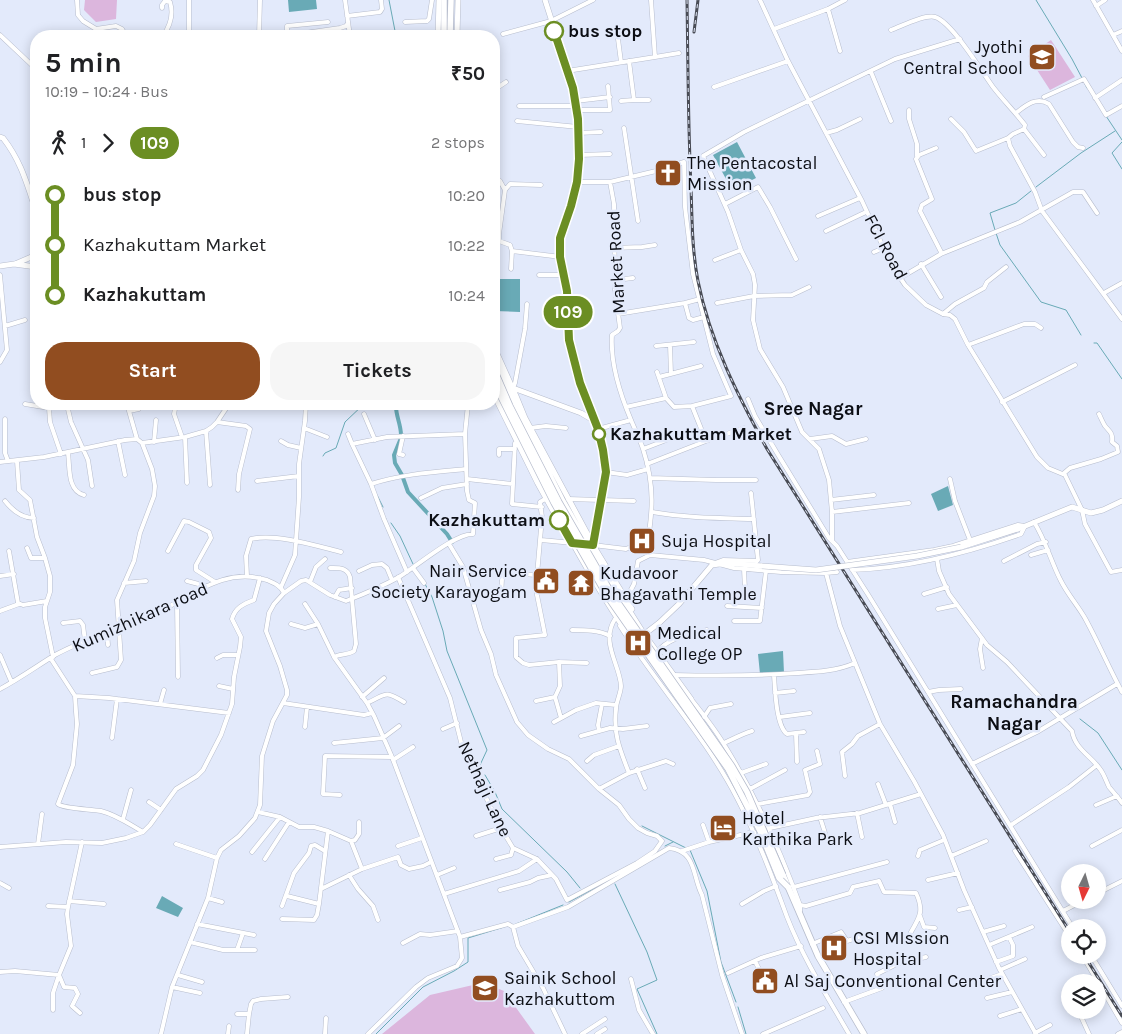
<!DOCTYPE html>
<html lang="en">
<head>
<meta charset="utf-8">
<style>
	:root { --surface:#fff; --page:#f6f6f6; --text:#202124; --muted:#757577; --accent:#914d20 }
	body { margin:0; font-family:Karla,sans-serif; background:var(--page); color:var(--text); height:100vh; display:flex; flex-direction:column; font-size:19px; white-space:nowrap }
	* { box-sizing:border-box; margin:0 }
	p { font-size:16px; color:var(--muted) }
	.icon { flex:none; width:28px; height:28px; fill:none; stroke:currentColor; stroke-width:2; stroke-linecap:round; stroke-linejoin:round }
	.map { position:relative; flex:1; overflow:hidden }
	.details { position:absolute; left:30px; top:30px; width:470px; height:380px; display:flex; flex-direction:column; background:var(--surface); border-radius:20px; box-shadow:0 2px 12px #0003 }
	.details>* { flex:none }
	.badge { padding:0 10px; border-radius:16px; font-size:18px; line-height:32px }
	.needle { width:32px; rotate:185deg }
	.buttons { position:absolute; left:1061px; top:864px; display:grid; gap:10px }
	.buttons a { display:grid; place-items:center; width:45px; height:45px; border-radius:50%; background:var(--surface); box-shadow:0 2px 12px #0003; font-size:25px }
	.map>.badge { position:absolute; translate:-50% -50%; box-shadow:0 0 0 2px #fff }
	.legs { display:flex; align-items:center; gap:8px; height:55px; padding:0 15px; font-size:16px }
	.legs p { margin-inline-start:auto }
	.summary { display:flex; align-items:center; justify-content:space-between; height:85px; padding:0 15px }
	h1 { font-size:28px; font-weight:700; line-height:38px }
	.button { display:flex; gap:10px; margin-top:auto; padding:10px 15px }
	.button a { flex:1; height:58px; border-radius:20px; background:var(--accent); color:#fff; font-size:20px; font-weight:700; line-height:58px; text-align:center }
	.button a+a { background:var(--page); color:var(--text) }
	ul { padding:0 15px; list-style:none }
	li { display:flex; align-items:center; gap:18px; height:50px; font-size:19px }
	li i { display:grid; place-items:center; width:8px; height:100%; margin:0 6px; background:currentColor }
	li i::after { content:''; width:12px; height:12px; margin:-6px; border:4px solid; border-radius:50%; background:var(--surface) }
	li p { margin-inline-start:auto }
	li:first-child i { background:linear-gradient(#0000 50%,currentColor 0) }
	li:last-child i { background:linear-gradient(currentColor 50%,#0000 0) }
	.map>svg:first-child { display:block }
	.green { fill:#dcb6dd }
	.water { fill:#69aab6 }
	.lines { fill:none; stroke-linecap:round; stroke-linejoin:round }
	.stream { stroke:#69aab6; stroke-width:1 }
	.canal { stroke:#69aab6; stroke-width:4 }
	.minor-casing { stroke:#b7bdcd; stroke-width:5 }
	.major-casing { stroke:#b7bdcd; stroke-width:6 }
	.highway-casing { stroke:#b7bdcd; stroke-width:7 }
	.minor { stroke:#fff; stroke-width:4 }
	.major { stroke:#fff; stroke-width:5 }
	.highway { stroke:#fff; stroke-width:5.5 }
	.rail-casing { stroke:#494c55; stroke-width:3 }
	.rail { stroke:#e3eafb; stroke-width:1; stroke-dasharray:4; stroke-linecap:butt }
	.major-bridge-casing { stroke:#b7bdcd; stroke-width:6; stroke-linecap:butt }
	.highway-bridge-casing { stroke:#b7bdcd; stroke-width:7; stroke-linecap:butt }
	.major-bridge { stroke:#fff; stroke-width:5 }
	.highway-bridge { stroke:#fff; stroke-width:5.5 }
	.line-1-casing { stroke:#fff; stroke-width:11 }
	.line-1 { stroke:#6b8e23; stroke-width:8 }
	.stop-1-dot { fill:#fff; stroke:#6b8e23; stroke-width:2.5 }
	.labels { text-anchor:middle; stroke-width:5; stroke-linejoin:round; paint-order:stroke }
	.stop-label { font-size:18px; font-weight:bold; fill:#0c0e14; stroke:#e3eafb; text-anchor:start }
	.poi-label { font-size:18px; fill:#0c0e14; stroke:#e3eafb; text-anchor:start }
	.street-label { font-size:18px; fill:#0c0e14; stroke:#e3eafb }
	.neighbourhood-label { font-size:19px; font-weight:bold; fill:#0c0e14; stroke:#e3eafb }
</style>
</head>
<body>
<div class="map">
<svg width="1122" height="1034" viewBox="0 0 1122 1034">
	<rect width="100%" height="100%" fill="#e3eafb"/>
	<path class="green" d="M85,0h32l-1,19 -20,3 -12,-12z
		M1051,40l24,37 -25,13 -22,-34z
		M473,985h16l15,6 31,43h-153l48,-39z"/>
	<path class="water" d="M288,0h28l1,9 -28,3z
		M737,142l19,36 -24,12 -19,-35z
		M494,279h26v33l-26,-1z
		M948,486l5,19 -15,6 -7,-17z
		M783,651l1,22 -24,1 -2,-20z
		M162,896l21,12 -5,9 -22,-9z"/>
	<g class="lines">
		<path class="stream" d="M389,0l7,36
			M1036,0l36,59 10,19
			M1085,84l2,4
			M1106,116l16,24
			M1122,142l-10,11 10,16
			M1036,187l45,-34 34,-22
			M995,230l-5,-17 26,-10 15,-12
			M996,233l4,12 41,57 25,8 15,25
			M1094,343h3l25,36
			M323,456l2,-3 11,-5 9,-26 19,-18
			M377,495l6,12
			M391,523l9,13 13,28
			M425,584l7,13 11,34 4,20 40,99 -7,15
			M1080,719l18,14 24,37
			M485,775l10,17 7,17 65,63 13,16
			M642,826l44,22
			M665,846l8,-4
			M690,850l17,41 14,71 15,40
			M615,884l32,68 10,28 -20,9 20,45
			M569,902l41,-22
			M516,924l47,-19
			M738,1007l8,27
			M376,1034l47,-47 31,-16 14,-9v-24l36,-11"/>
		<path class="canal" d="M396,404c-1,10 5,20 5,31
			M401,438l-7,17 1,8 7,12 6,17 39,42 5,8"/>
		<g class="minor-casing">
			<path id="minor" d="M77,0l1,15 5,6 13,8 20,-3 6,3 4,7
				M345,0l5,36
				M760,0l28,61 74,140 29,63 14,21 21,20 17,9 7,1 5,4 13,26 69,112 11,11 17,7 17,35 3,14 26,48 11,-2
				M1093,0l29,51
				M1096,6l9,-6
				M162,8v-3l3,-4 5,1c4,13 0,24 -7,34
				M828,9l12,42
				M347,16l33,-4 2,-3 -1,-9
				M405,22l22,-1 2,-2 3,-19
				M774,29l54,-20 17,-9
				M891,30c11,-4 34,-16 44,-13 17,5 47,55 58,70 10,13 22,25 32,38l-1,4 -11,5 -5,4 2,8 25,46 7,19 80,108
				M503,34l48,-13 42,-21
				M0,35l36,34
				M287,35v-9l41,-4
				M1113,35l9,-4
				M189,36v-36
				M259,36l1,-36
				M284,36l56,-8 6,-2 2,-3
				M618,39l3,23
				M655,57l24,-4
				M629,61l5,39h15
				M567,71l88,-14 -4,-57
				M871,72l20,49
				M494,87l6,-1 6,-4
				M714,87l74,-26
				M1044,97l40,-18 22,36 16,-9
				M1095,98l27,-18
				M576,101l34,-4
				M621,101l13,-1
				M519,106h58
				M577,110h33l-2,-24
				M909,110v9l8,25v12
				M1016,113c10,-8 21,-17 33,-9l24,38 5,5 5,1
				M951,119l13,13 12,19 32,-13
				M517,121l61,6
				M624,128l14,93
				M1024,129l20,26
				M578,133l23,-1
				M826,133l11,-3 23,-11
				M579,155l31,-1
				M494,177l6,4 5,9 -6,44v7l11,4 2,6 49,6
				M577,182h33l46,-11 28,-9 1,45 8,67 20,80 18,42 -39,10 -18,1 -8,-9 -9,-26
				M610,182l4,22 1,86 5,38 -2,3 -6,4c-2,29 8,59 19,85 4,10 9,19 12,29 12,37 10,64 3,102
				M505,190l5,-6 31,1
				M30,193l6,-3
				M725,204l33,-17 12,20 26,52
				M818,216l42,-18
				M826,231l40,-19
				M613,248l29,-1 13,-2
				M741,250l12,24 2,11 -2,35 7,29 23,38 19,45 17,17 10,31 3,32v28
				M874,252l10,-4
				M941,254l79,-32 53,-30h10l14,21
				M715,260l26,-10 -13,-38 -25,-56 41,-24 151,-73 65,-20
				M921,264l20,33
				M511,269l1,-18
				M0,275l7,75 -7,12
				M539,275h26
				M900,278l41,-24v-2l-21,-41 2,-6 10,-6 -16,-40 3,-4 17,-7
				M615,280l18,-2
				M1104,293l18,-10
				M685,303l4,15 4,2 11,-3
				M717,303l37,-7 38,-1 17,-8
				M618,314l67,-11 15,-4
				M943,314l12,-10 29,-16 3,-6 19,-15
				M5,326l20,-6
				M670,345l1,29
				M968,345l56,-21h11l6,4
				M656,346l38,-4
				M659,377l42,-11
				M513,388l2,-5 10,-54 2,-25
				M494,396l43,87 26,47
				M748,399l7,17 22,37 52,85 8,8 32,50 204,332
				M1002,402l73,-37
				M25,404l24,4
				M127,404l10,35
				M176,404l-2,10 8,23
				M67,405l4,17 17,38 4,26
				M626,407l40,-9
				M129,411l10,-2 1,-5
				M364,414l11,26
				M5,419v34l3,8
				M217,422l29,4 4,3 -11,45 -1,16
				M304,428l23,9
				M530,428l16,-2 20,2
				M598,429l33,-9
				M206,431l4,54
				M348,434l4,10
				M403,436l-4,18 4,1
				M185,437l2,46
				M810,439l22,-3 14,8 20,-5
				M118,441l7,34
				M281,441l7,4 13,3
				M706,441l38,-13
				M154,442l2,-22
				M515,443l-3,61 30,3
				M643,449l26,-10
				M68,453c2,14 -1,38 16,42
				M61,454l-11,-32 -1,-14 19,-4
				M499,455v-6h16
				M17,461l2,29 11,10 7,37 8,21 5,18v16l-5,15v11l8,39
				M0,462l44,-5 81,-17 12,-1 5,4 43,-6 21,-6 6,-4 5,-5 12,-18
				M647,464l59,-23 -14,-35
				M606,472l21,3 21,-6
				M1063,474l7,-6 31,-9 17,-7 -1,-6 -5,-4c1,-9 -2,-10 -7,-16 -2,-3 -4,-8 -6,-12
				M650,478l66,2h40
				M467,479l46,5
				M950,479l5,22 15,39
				M257,481l42,-5
				M371,484c31,-10 63,-12 95,-15
				M421,498l21,-10 25,-4
				M568,499l66,2
				M831,500l43,-5
				M5,501c7,9 17,17 29,17
				M652,512c34,6 67,6 102,7
				M832,512l77,-9
				M1034,522c12,19 17,40 27,59 7,14 18,26 25,39 13,24 23,48 36,72
				M541,540l32,3
				M593,545l33,4 7,-3 9,1 8,8 54,5 30,8 47,4 45,1 14,53 40,98 34,57 29,54 21,55 35,78 37,66
				M27,548l4,10h14
				M9,551l9,52 5,2 24,-4
				M168,551l16,-30 5,1 20,10 2,6 -15,27v5l19,12
				M1031,555l17,-5
				M937,559l2,12 10,23 38,51 20,17 65,69c3,18 18,24 28,38 4,5 6,12 9,18 4,5 9,10 13,16
				M1004,561l33,-17 9,-2
				M847,562l87,-12 19,-4 65,-21 7,1 -4,8c-54,19 -111,34 -169,36
				M715,563l8,-3 34,1 1,-1 -7,-67
				M330,568c9,0 17,-1 20,9l6,67 -2,7c-6,4 -14,3 -20,6l33,46 7,13 18,41 68,180
				M413,568l11,15
				M744,569l1,21
				M359,571l13,-6 10,-1 5,4 5,12
				M407,572l-23,-53 -13,-35 -19,-40 35,-7 78,-3
				M826,573l11,-1
				M537,575v20l8,40 -29,3v19l7,6 6,2 30,-3 28,1
				M0,576l14,-2
				M247,576l-1,-20 5,-17c25,-6 66,7 90,13
				M398,577l52,121 12,48 36,77 15,25 24,11 19,20 11,21 70,-37 18,-12 7,-10 -5,-5 -10,-3 -9,-5 -9,-9 -10,-14 -20,-16 -30,-30 -21,-10 -20,-14 -11,-13 -21,-47 -5,-21 -10,-24 -18,-63 -14,-23
				M187,581l19,5
				M310,582l6,-15 9,-8
				M124,583l22,-2
				M281,587l14,-32 4,-58v-33l6,-43 1,-17
				M924,594l23,-7
				M335,597l4,-7 13,-2
				M501,597l1,-18 3,-6 32,2 5,-58 -2,-15 5,-3
				M626,599l8,-15 4,-23 12,-6
				M177,603l1,74
				M305,604l13,20 16,33
				M727,606l35,2
				M938,609l19,-4
				M0,611l19,-7
				M734,621h26l6,-50
				M63,623l17,-2 3,4 2,16
				M291,624l14,4 13,-4
				M620,626c37,59 85,110 117,172 20,38 35,78 50,119 16,41 40,79 62,117
				M572,630c13,0 27,0 38,6
				M107,632l1,13
				M982,638l-2,11 3,19
				M657,652c12,-15 32,-17 50,-22
				M0,655l11,26
				M217,658l6,-3h15
				M51,659l24,37 1,16 1,12 -4,41 -15,39c6,5 33,5 43,7 16,4 28,13 42,21
				M559,662l1,24 -5,11 6,21
				M92,673l25,-6 4,-7 -4,-60 17,-39 6,-28 14,-37 1,-10 -3,-17 -10,-26
				M673,675c42,1 83,1 125,-2 19,-1 39,-2 57,-10
				M774,675c1,14 2,51 13,59l17,-2
				M219,686l14,3
				M0,689c19,-10 37,-23 55,-34 31,-17 66,-27 99,-41 37,-16 68,-48 113,-34 7,3 14,6 17,13
				M928,692l11,-2 22,-1
				M775,693l19,-2
				M75,696l34,2 120,15
				M362,697l22,-19
				M691,699c12,15 24,30 34,47 31,50 55,104 75,159v6
				M536,701l19,-4
				M283,703l81,12 8,-2
				M367,703c19,-8 16,-14 37,-1
				M160,704l4,-14
				M704,717l6,-9 21,-4
				M780,717l30,-4
				M554,722l22,-12 20,-7 20,2
				M305,727l2,-20
				M443,729l14,-6
				M599,730l-1,-5 4,-21
				M796,734l1,28
				M581,736l29,-8 13,1 24,-3
				M112,738l5,-39
				M334,743l49,-5 16,-12
				M724,743c9,-4 18,-9 28,-12
				M393,760l20,-13
				M587,761l7,-6 25,-9
				M972,764l65,-32 80,-48
				M637,769l8,19
				M629,773l37,-12 7,3
				M741,773l25,-9
				M845,776l-3,-24 10,-8 6,-8 22,-12
				M878,784l8,21
				M599,789l30,-16c-9,-23 -16,-39 -13,-64 0,-7 5,-16 5,-23 -1,-21 -21,-44 -6,-67
				M750,789l35,-19
				M340,795l-17,-1 2,-38 67,1
				M149,802l12,8
				M758,804l50,-9 2,-3 -5,-22 15,-6 -3,-13
				M890,804l5,18
				M1096,805l21,-9
				M258,812l22,5 19,10h15l14,4 -9,73 -32,-8
				M857,813l5,24
				M820,817l5,16
				M123,819l8,-29
				M703,825l6,17
				M1011,825l58,-38 28,-22
				M770,828l46,-10 44,-5 61,-19
				M328,831l23,10
				M476,836l25,-8
				M38,844l4,-30
				M176,844l41,14
				M398,846l24,-8
				M1092,846l30,-16
				M0,847l66,-5 36,1 24,-5 17,-6 7,-7 26,-36 21,-13 6,-6 18,-35 11,-31 2,-27 6,-30 1,-10 -9,-18c3,-11 11,-15 22,-19l6,-22
				M682,851l27,-9 45,-10
				M1015,851l55,86
				M252,852l28,-35
				M918,856l2,-6 24,-10
				M951,856l35,-15
				M265,859l24,-37
				M496,859l15,-4 2,-7
				M362,869l36,-12 3,8 8,4 14,-3 8,-4
				M349,875l9,14 15,17 5,14
				M437,875l17,-7
				M928,880l30,-7
				M0,883l9,5
				M794,887l93,-25
				M321,889l41,-20 -11,-28 4,-1 4,-6v-12
				M500,890l30,-8 8,-4 14,-3
				M1098,893l24,-12
				M444,894l75,-23 18,-12
				M208,898l14,4
				M69,901l35,3
				M742,904l22,-13 12,-5
				M800,905l6,1 44,-13 3,-6 26,-6 5,11 32,1c8,17 4,24 -5,39
				M48,906l20,1
				M282,906l12,-33 15,-20 2,-7 4,-1 10,6
				M959,910l13,-3
				M1063,911l21,-11
				M920,916l4,11 11,1
				M282,919l32,1 3,-5 2,-11
				M197,924l57,11
				M513,927l5,19 25,42 22,46
				M983,932l21,-6
				M190,942l33,8h14l6,-17
				M403,943l17,-9 10,1 28,-4
				M812,944l29,-12 6,9 22,-7
				M989,945l43,-18
				M237,950h18
				M1082,955l40,68
				M1091,955l31,51
				M755,961l15,30
				M996,962l17,-6v-11l-4,-8
				M1000,970l25,-11
				M0,972l15,-1 44,4 12,-29 -4,-32 1,-7 14,-65
				M728,973l33,-15 40,-12
				M59,975l5,12 11,1 3,6 -6,12 8,7
				M178,975l24,7
				M631,979l8,31 14,24
				M971,985l31,-11
				M172,987l28,6
				M987,998l25,-6
				M844,1002l38,-14 -5,-14 22,-11 27,-6
				M53,1010v-17l6,-18
				M1078,1010l11,24
				M237,1014h12l-2,20
				M249,1014l2,-10 2,-3 8,-2 27,-2
				M1000,1016l22,-7
				M1035,1033l15,-8
				M161,1034l11,-47 36,-89 9,-40 4,-8 18,-14 16,-18 5,-13 2,-49 11,-35 14,-26v-5l-7,-24 -14,-35 3,-18 5,-9 10,-11 17,-12 5,-1 24,15 16,6c18,-7 37,-15 53,-24 18,-11 55,-43 74,-43l2,-31 -6,-3 -2,-9 -2,-57 3,-30
				M228,1034l1,-8
				M325,1034l1,-16
				M368,1034l48,-47 12,-9 29,-12 5,-8 -2,-21 48,-13 5,3 55,-20 101,-59c28,3 23,28 33,47l20,80 20,59
				M582,1034l23,-15
				M597,1034l8,-5
				M763,1034l60,-26
				M1118,1034l4,-2"/>
		</g>
		<g class="major-casing">
			<path id="major" d="M545,0l28,87 5,32 1,40 -2,23 -6,24 -11,32 1,19 6,34 2,49 11,43 18,46 5,21 3,22 -13,73
				M438,36l1,-36
				M457,36l1,-36
				M0,137l3,1c18,23 24,46 33,73
				M15,264l21,-9
				M0,266l14,-2 22,3
				M494,347l22,49 9,22 71,132 36,59
				M494,356l24,56 44,87 28,49 54,86 47,65
				M494,388c23,53 50,104 78,154 19,34 38,67 60,98
				M513,388l68,25 12,7
				M961,547l57,-18 54,-22 19,6 12,-3 19,-9
				M642,636l17,-13 20,-19 33,-39 15,-2 35,3"/>
		</g>
		<g class="highway-casing">
			<path id="highway" d="M444,36v-36
				M450,36l1,-36
				M783,875l35,81 46,78"/>
		</g>
		<use href="#minor" class="minor"/>
		<use href="#major" class="major"/>
		<use href="#highway" class="highway"/>
		<g class="rail-casing">
			<path id="rail" d="M687,0c1,62 1,124 4,186 1,32 1,64 7,95 12,60 40,115 69,168l303,483
				M694,32l4,-32
				M1084,955l38,61"/>
		</g>
		<use href="#rail" class="rail"/>
		<g class="major-bridge-casing">
			<path id="major-bridge" d="M762,566l54,4 101,-14 44,-9"/>
		</g>
		<g class="highway-bridge-casing">
			<path id="highway-bridge" d="M494,369l16,37 49,96 53,92 120,172 15,26 36,83
				M494,383l60,120 53,93 121,173 32,62 19,47 9,9"/>
		</g>
		<use href="#major-bridge" class="major-bridge"/>
		<use href="#highway-bridge" class="highway-bridge"/>
	</g>
	<g class="lines">
		<g class="line-1-casing">
			<path id="line-1" d="M554,31l19,57 5,31 1,40 -2,23 -6,24 -11,32v19l7,34 2,49 11,43 18,46 5,21 3,22 -13,73 -21,-2 -13,-23"/>
		</g>
		<use href="#line-1" class="line-1"/>
	</g>
	<defs>
		<g id="school-square" transform="scale(1.4375)"><rect x="-9" y="-9" width="18" height="18" rx="4" fill="#914d20" stroke="#e3eafb"/><path d="M0-5L7-2L0 1L-7-2ZM-4 1L0 2.5L4 1V4Q0 6-4 4Z" fill="#fff"/></g>
		<g id="church-square" transform="scale(1.4375)"><rect x="-9" y="-9" width="18" height="18" rx="4" fill="#914d20" stroke="#e3eafb"/><path d="M-1.2-6h2.4v3.5h3.3v2.4h-3.3V6h-2.4V-.1h-3.3v-2.4h3.3Z" fill="#fff"/></g>
		<g id="hospital-square" transform="scale(1.4375)"><rect x="-9" y="-9" width="18" height="18" rx="4" fill="#914d20" stroke="#e3eafb"/><path d="M-5-5h3v3.5h4V-5h3V5h-3V1.5h-4V5h-3Z" fill="#fff"/></g>
		<g id="civic-square" transform="scale(1.4375)"><rect x="-9" y="-9" width="18" height="18" rx="4" fill="#914d20" stroke="#e3eafb"/><path d="M-.6-6.5H3V-4.5H.6V-3L4-1V1h2V6H-6V1h2V-1L-.6-3ZM-1.2 2.5V6h2.4V2.5Z" fill="#fff"/></g>
		<g id="temple-square" transform="scale(1.4375)"><rect x="-9" y="-9" width="18" height="18" rx="4" fill="#914d20" stroke="#e3eafb"/><path d="M0-6L5-2H3V0L6.5 2.5H4V6H1.5V3h-3V6H-4V2.5H-6.5L-3 0V-2H-5Z" fill="#fff"/></g>
		<g id="hotel-square" transform="scale(1.4375)"><rect x="-9" y="-9" width="18" height="18" rx="4" fill="#914d20" stroke="#e3eafb"/><path d="M-6-4.5h1.5V1H6V5H4.5V3h-9V5H-6ZM-4 0a1.8 1.8 0 1 1 3.6 0ZM.5 0V-2.5h3Q6-2.5 6 0Z" fill="#fff"/></g>
	</defs>
	<g fill-rule="evenodd">
		<use href="#school-square" x="1042" y="57"/>
		<use href="#church-square" x="668" y="173"/>
		<use href="#hospital-square" x="642" y="541"/>
		<use href="#civic-square" x="546" y="581"/>
		<use href="#temple-square" x="581" y="583"/>
		<use href="#hospital-square" x="638" y="643"/>
		<use href="#hotel-square" x="723" y="828"/>
		<use href="#hospital-square" x="834" y="948"/>
		<use href="#civic-square" x="765" y="981"/>
		<use href="#school-square" x="485" y="988"/>
	</g>
	<g class="stop-1-dot">
		<circle cx="554" cy="31" r="9"/>
		<circle cx="599" cy="434" r="6"/>
		<circle cx="559" cy="520" r="9"/>
	</g>
	<g class="labels">
		<g class="stop-label">
			<text x="568" y="37">bus stop</text>
			<text x="610" y="440">Kazhakuttam Market</text>
			<text x="545" y="526" text-anchor="end">Kazhakuttam</text>
		</g>
		<g class="poi-label">
			<text x="1023" y="53" text-anchor="end">Jyothi<tspan x="1023" dy="21">Central School</tspan></text>
			<text x="687" y="169">The Pentacostal<tspan x="687" dy="21">Mission</tspan></text>
			<text x="661" y="547">Suja Hospital</text>
			<text x="527" y="577" text-anchor="end">Nair Service<tspan x="527" dy="21">Society Karayogam</tspan></text>
			<text x="600" y="579">Kudavoor<tspan x="600" dy="21">Bhagavathi Temple</tspan></text>
			<text x="657" y="639">Medical<tspan x="657" dy="21">College OP</tspan></text>
			<text x="742" y="824">Hotel<tspan x="742" dy="21">Karthika Park</tspan></text>
			<text x="853" y="944">CSI MIssion<tspan x="853" dy="21">Hospital</tspan></text>
			<text x="504" y="984">Sainik School<tspan x="504" dy="21">Kazhakuttom</tspan></text>
			<text x="784" y="987">Al Saj Conventional Center</text>
		</g>
		<g class="street-label">
			<text transform="translate(886 247) rotate(62)" y="6">FCI Road</text>
			<text transform="translate(616 262) rotate(-93)" y="6">Market Road</text>
			<text transform="translate(140 617) rotate(-24)" y="6">Kumizhikara road</text>
			<text transform="translate(485 789) rotate(65)" y="6">Nethaji Lane</text>
		</g>
		<g class="neighbourhood-label">
			<text x="813" y="415">Sree Nagar</text>
			<text x="1014" y="708">Ramachandra<tspan x="1014" dy="22">Nagar</tspan></text>
		</g>
	</g>
</svg>
<div class="buttons">
<a><svg class="needle" viewBox="-14 -14 28 28"><path d="M0-13l5 13h-10z" fill="#e53935"/><path d="M0 13l5-13h-10z" fill="#757577"/></svg></a>
<a><svg class="icon" aria-label="locate" viewBox="0 0 24 24"><circle cx="12" cy="12" r="6"/><path d="M12 2v4M12 18v4M2 12h4M18 12h4"/></svg></a>
<a><svg class="icon" aria-label="layers" viewBox="0 0 24 24"><path d="M12 4l9 5-9 5-9-5zM3 14l9 5 9-5"/></svg></a>
</div>
<b class="badge" style="left:568px;top:312px;background:#6b8e23;color:#fff">109</b>
<section class="details">
<div class="summary"><div><h1>5 min</h1><p>10:19 – 10:24 · Bus</p></div><b>₹50</b></div>
<div class="legs"><svg class="icon" aria-label="walk" viewBox="0 0 24 24"><circle cx="13" cy="4" r="2"/><path d="M13 8l-2 6 4 7M11 14l-3 7M7 12l3-4h3l4 4"/></svg>1<svg class="icon" aria-label="forward" viewBox="0 0 24 24"><path d="M9 5l7 7-7 7"/></svg><b class="badge" style="background:#6b8e23;color:#fff">109</b><p>2 stops</p></div>
<ul>
<li><i style="color:#6b8e23"></i><b>bus stop</b><p>10:20</p></li>
<li><i style="color:#6b8e23"></i><span>Kazhakuttam Market</span><p>10:22</p></li>
<li><i style="color:#6b8e23"></i><b>Kazhakuttam</b><p>10:24</p></li>
</ul>
<div class="button"><a>Start</a><a>Tickets</a></div>
</section>
</div>
</body>
</html>
